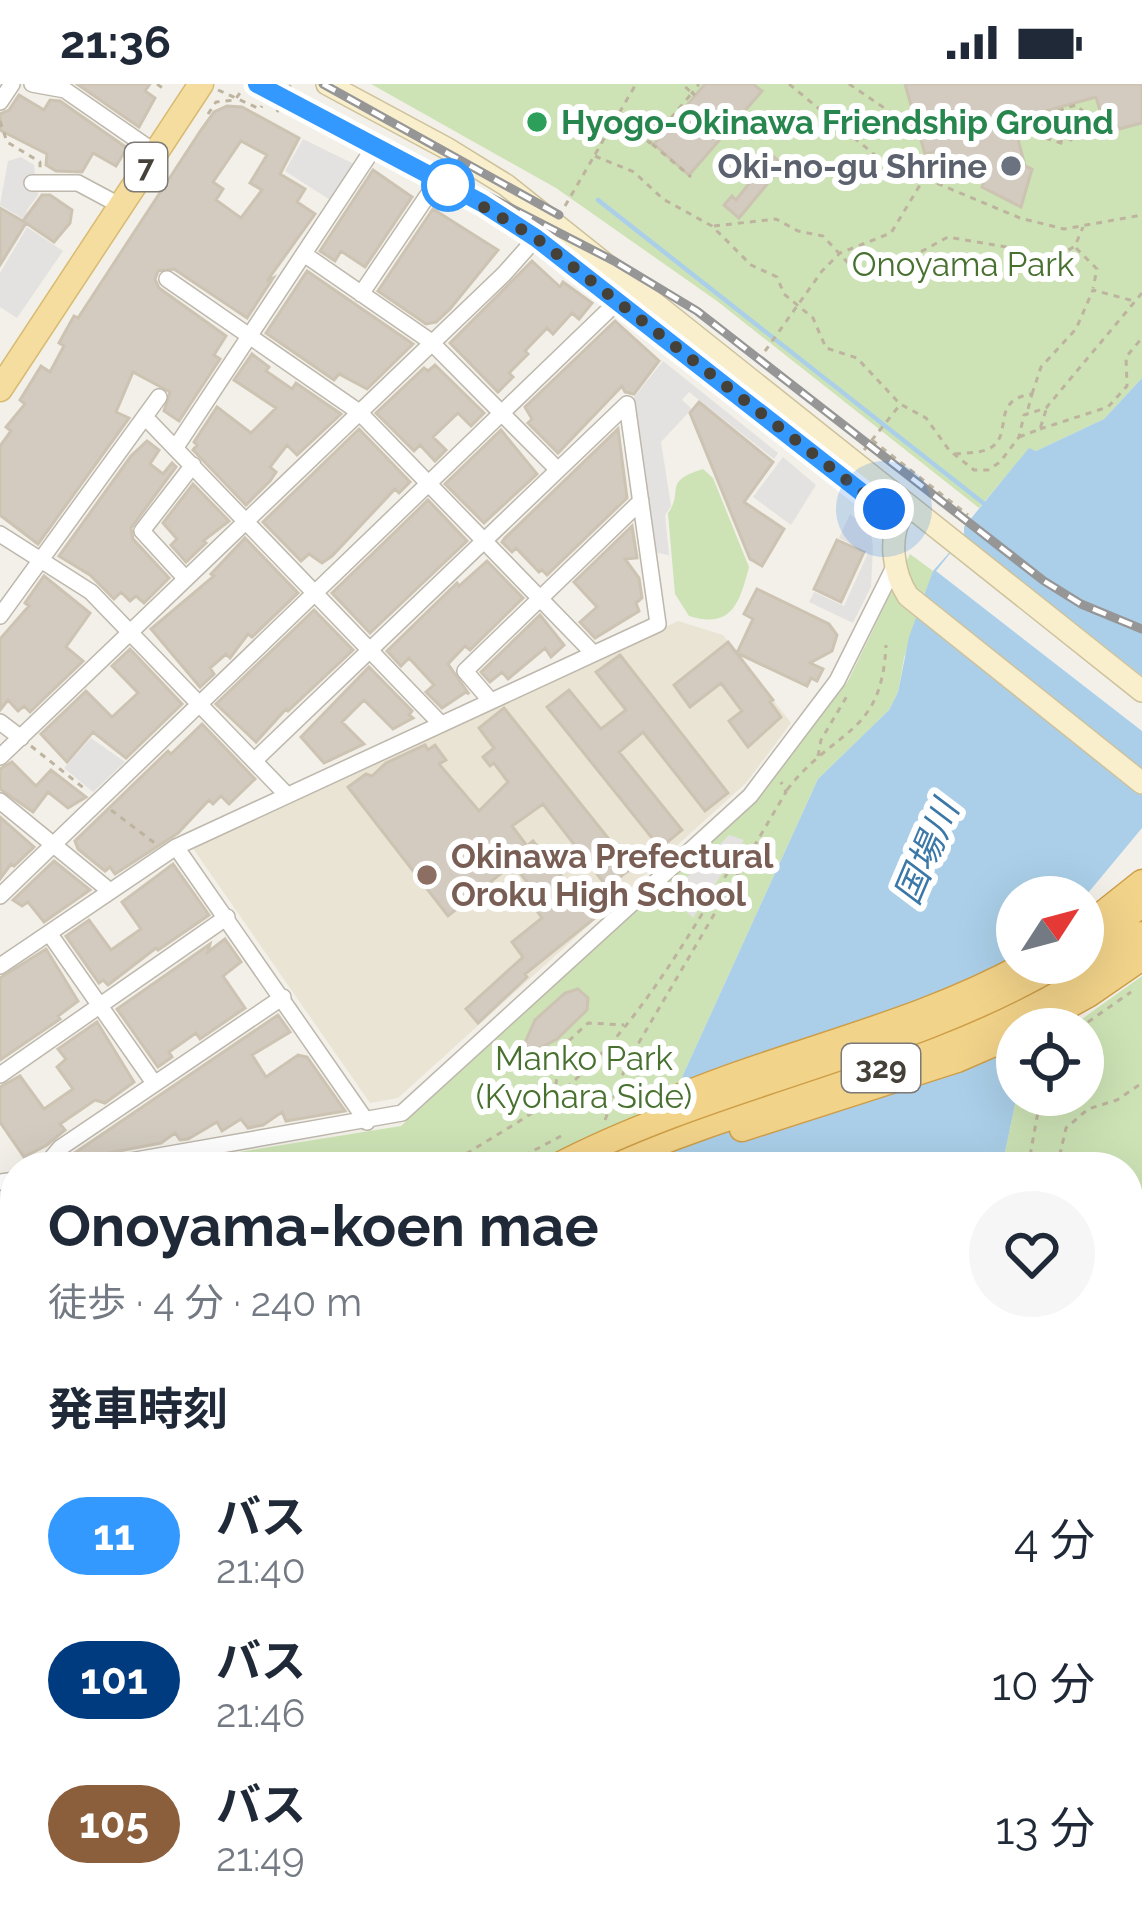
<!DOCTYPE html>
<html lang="ja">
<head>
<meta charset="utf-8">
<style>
	:root { --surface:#fff; --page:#f6f6f7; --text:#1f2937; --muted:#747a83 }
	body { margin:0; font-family:Raleway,"Noto Sans JP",sans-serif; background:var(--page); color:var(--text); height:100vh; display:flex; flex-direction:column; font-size:45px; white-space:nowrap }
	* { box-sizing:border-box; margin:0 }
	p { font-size:39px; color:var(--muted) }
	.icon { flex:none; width:66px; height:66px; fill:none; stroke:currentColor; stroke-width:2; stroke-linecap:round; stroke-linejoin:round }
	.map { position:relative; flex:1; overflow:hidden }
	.details { position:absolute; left:0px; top:1068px; width:1143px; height:768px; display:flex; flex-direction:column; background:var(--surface); border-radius:48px 48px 0 0; box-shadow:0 12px 48px #0002 }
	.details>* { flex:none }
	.badge { padding:0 24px; border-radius:39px; font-size:42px; line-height:78px }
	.needle { width:78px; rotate:54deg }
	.tools { position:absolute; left:996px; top:792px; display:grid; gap:24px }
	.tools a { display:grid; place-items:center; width:108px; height:108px; border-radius:50%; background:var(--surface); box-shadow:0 12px 48px #0002; font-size:60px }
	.you { position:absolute; width:60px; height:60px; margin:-30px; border:9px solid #fff; border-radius:50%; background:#1a73e8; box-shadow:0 0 0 18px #1a73e833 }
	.map>.badge { position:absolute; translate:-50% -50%; box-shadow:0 0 0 6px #fff }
	h2 { padding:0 48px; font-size:45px; line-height:108px }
	.round { display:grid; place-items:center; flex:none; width:126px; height:126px; border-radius:63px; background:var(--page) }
	.summary { display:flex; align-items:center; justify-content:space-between; height:204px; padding:0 48px }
	h1 { font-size:57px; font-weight:700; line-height:90px }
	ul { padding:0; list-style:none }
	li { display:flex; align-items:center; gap:36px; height:144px; padding:0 48px }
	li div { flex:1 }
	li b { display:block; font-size:45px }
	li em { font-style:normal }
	li .badge { min-width:132px; font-weight:700; text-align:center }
	.status { display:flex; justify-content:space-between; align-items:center; height:84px; padding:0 60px; background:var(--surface); direction:ltr }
	.status svg { height:33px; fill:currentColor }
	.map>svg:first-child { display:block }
	.education { fill:#eae4d4 }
	.green { fill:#cde3b5 }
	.parking { fill:#e4e2e0 }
	.water { fill:#abcfe9 }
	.pier { fill:#f2f0e8 }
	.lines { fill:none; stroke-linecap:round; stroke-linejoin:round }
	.stream { stroke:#abcfe9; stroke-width:4.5 }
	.building { fill:#d3cbbf; stroke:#cdc3b3; stroke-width:3; fill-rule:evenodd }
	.minor-casing { stroke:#bdb7ac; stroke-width:18 }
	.secondary-casing { stroke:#cec29c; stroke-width:24 }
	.primary-casing { stroke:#d8bb71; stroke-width:27 }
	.trunk-casing { stroke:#ce9e47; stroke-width:27 }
	.path { stroke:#bdb39e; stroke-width:3; stroke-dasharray:6 6; stroke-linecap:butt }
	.minor { stroke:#fff; stroke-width:15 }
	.secondary { stroke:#f9efcc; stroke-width:21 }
	.primary { stroke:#f4dd9f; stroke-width:24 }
	.trunk { stroke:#f2d38a; stroke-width:24 }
	.rail-casing { stroke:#969696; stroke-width:9 }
	.rail { stroke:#fff; stroke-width:4.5; stroke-dasharray:14; stroke-linecap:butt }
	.trunk-bridge-casing { stroke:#ce9e47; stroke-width:27; stroke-linecap:butt }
	.path-bridge { stroke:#bdb39e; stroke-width:3; stroke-dasharray:6 6; stroke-linecap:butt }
	.trunk-bridge { stroke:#f2d38a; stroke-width:24 }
	.line-casing { stroke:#fff; stroke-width:27 }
	.line { stroke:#39f; stroke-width:18 }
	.walk { stroke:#454038; stroke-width:12; stroke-dasharray:0 21.6 }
	.leisure-dot { fill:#2e9e5b; stroke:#fff; stroke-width:4.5 }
	.worship-dot { fill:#6b7280; stroke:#fff; stroke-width:4.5 }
	.stop-dot { fill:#fff; stroke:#39f; stroke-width:6 }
	.education-dot { fill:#8d6e63; stroke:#fff; stroke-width:4.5 }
	.labels { text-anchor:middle; stroke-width:12; stroke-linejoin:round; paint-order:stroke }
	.shield { fill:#fff; stroke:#7d7974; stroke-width:3 }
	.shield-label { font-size:30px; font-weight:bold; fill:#454038 }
	.leisure-label { font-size:33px; font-weight:bold; fill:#27864d; stroke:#fff; text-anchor:start }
	.worship-label { font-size:33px; font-weight:bold; fill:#5b616d; stroke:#fff; text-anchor:end }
	.park-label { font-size:33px; fill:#487130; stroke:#fff }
	.education-label { font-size:33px; font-weight:bold; fill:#785e54; stroke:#fff; text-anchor:start }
	.water-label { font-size:36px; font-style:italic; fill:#3b78a7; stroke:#fff }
</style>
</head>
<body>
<div class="status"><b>21:36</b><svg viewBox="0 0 49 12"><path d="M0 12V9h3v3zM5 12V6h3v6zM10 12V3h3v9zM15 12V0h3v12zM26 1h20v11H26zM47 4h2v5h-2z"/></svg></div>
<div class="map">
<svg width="1142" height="1836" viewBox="0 0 1142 1836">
	<rect width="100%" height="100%" fill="#f2f0e8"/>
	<path class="education" d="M678,537l45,14 68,88 -45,60 -348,315 -28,5 -178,-256z
		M15,1104v343l-15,5v-345z"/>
	<path class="green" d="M371,0h771v294l-38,41 -68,32 -7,-2 -50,59 -262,-207 -161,-113z
		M703,385l10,9 36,89c-10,38 -18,62 -60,49l-14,-22 -7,-81c17,-22 -7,-31 35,-44z
		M910,470l23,17 -29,87 -6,34 -9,18 -71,69 -177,388h-496l256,-41 354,-325 93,-120z
		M1142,892v944h-121l-1,-15h108v-738h-126l15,-73 66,1v-66h-15z
		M15,1447v374h205l-4,15h-216v-384z"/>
	<path class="parking" d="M303,55l51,25 -24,36 -45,-29z
		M21,73l13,8 4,30 -11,15 -2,10 -25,-15 8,-44z
		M27,143l36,24 -46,67 -17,-11v-34z
		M663,277l115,92 -4,6 -85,-67 -7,8 10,9 -31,33 10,64 -6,9 4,40 -16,-3 -22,-151z
		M783,373l33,28 -25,40 -38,-28z
		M850,430l21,19 2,15 -2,39 -18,36 -44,-21 5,-10 30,14 24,-53 -29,-15z
		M91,654l34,24 -32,30 -29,-24z
		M729,751l15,5 -51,78 -24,-23z"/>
	<path class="water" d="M1142,294v450l-59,71 -66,-2v197l-15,73h-361l177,-388 71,-69 9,-18 11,-55 24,-66 31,-35v-9l65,-79 7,3 68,-32z
		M220,1821h800l1,15h-805z"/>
	<path class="pier" d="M964,452l178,140v55l-206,-160z"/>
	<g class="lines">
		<path class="stream" d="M598,116l389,306
			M0,1503l15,6"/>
	</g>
	<path class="building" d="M77,0h73l-5,7 10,7 -16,29z
		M705,0h48l9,7 -73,84 -35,-31z
		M905,0h237v39l-23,6 -9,-14 -8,2 -6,-20 -83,23 12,46 7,3 -11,38 -39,-20 8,-21 -21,5 -1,-6 -17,3 -5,-19 -21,5z
		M19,11l25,15 6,-10 10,1 67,47 -11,18 -23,-13 -11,19 -26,-1 -10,-6 1,-11 -47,-24v-16l9,-4z
		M227,22l15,1 57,31 -19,36 25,15 -8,13 18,12 -48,67 6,-3 -26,40 -73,-49 -16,2 -3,8 4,9 67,48 -12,19 6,4 -41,62 -15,-10 6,-19 -37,-20 -17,40 13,6 -91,126 -38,-29v-69l11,-15 -5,-4 19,-23 -5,-4 21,-34 9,6 14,-26 -5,-3 15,-27 4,2 123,-188 13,-18zM241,57l26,14 -17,28 12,7 -21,28 -25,-18 7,-11 -10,-7z
		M772,71l11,10 -44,53 -15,-13 8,-9 4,4z
		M373,86l39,27 -47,70 -24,-16 -6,10 -15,-10z
		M42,111h8l22,15 -2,13 -16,19 -31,-21z
		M0,124l26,15 -26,42z
		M433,125l65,41 -48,59 -14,13 -10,2 -48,-33z
		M532,177l28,26 3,-5 29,21 -13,16 -7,-6 -19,21 -6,-6 -22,23 3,3 -19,19 4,4 -15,15 -48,-49z
		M307,187l106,73 -46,45 -28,-15 -5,6 -68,-47z
		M615,237l44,40 -25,33 -9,-2 -3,-6 -64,67 -30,-30 4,-4 -7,-12z
		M252,270l17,13 -3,4 26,18 4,-6 45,31 -44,41 -10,-10 -17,22 6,5 -6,9 -24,24 -53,-55 4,-5 -3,-3 23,-35 34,26 25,-25 -42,-28z
		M435,281l49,48 -13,13 -13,-13 -25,24 13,13 -11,11 -15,-16 -6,6 -38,-38 48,-45 4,3z
		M699,318l74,60 -29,40 40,27 -22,37 -12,-7 -60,-146z
		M359,345l51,53 -11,11 -4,-4 -63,67 -10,7 -13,-9 -8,7 -38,-39z
		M618,345l9,69 -80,77 -5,-5 -3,2 -23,-24 -4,4 -10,-10 3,-4z
		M501,346l36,44 -53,49 -39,-39z
		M147,357l12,9 -9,14 13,10 9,-11 4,4 -45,61 2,11 36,39 -25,25 -8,-7 -6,5 -9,-9 -7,7 -24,-24 -31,-19 72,-100z
		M193,400l36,37 -26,20 3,2 -20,19 -15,-17 6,-6 -14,-16z
		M428,416l39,41 -97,92 -38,-40z
		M632,442l5,32 -12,1 14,19 3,20 -6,5 3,8 -44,27 -15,-16 17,-15 -23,-25z
		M245,454l53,55 -46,44 -4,-3 -18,24 -4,-4 -16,14 4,6 -14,13 -49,-58 63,-53 -3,-2z
		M837,456l27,12 -23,50 -27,-13z
		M487,477l36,37 -53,52 -5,-4 -17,18 21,30 -3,-2 -24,16 -16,-16 8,-7 -25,-27 -8,8 -14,-15 70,-68 2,3z
		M44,492l46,37 -24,34 17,14 -53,51 -6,-6 -6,5 -10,-11 -8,10v-71l29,-33 -4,-3z
		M757,505l72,35 8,11 -5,16 -22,12 13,6 -6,12 -6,-3 -4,8 -70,-33 16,-34 -9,-5z
		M314,526l39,40 -65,61 -2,-2 -30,33 -40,-38z
		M540,531l24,30 -13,12 -6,-9 -37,31 -6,-7 -12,10 -9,-10z
		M728,558l45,58 -3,2 11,15 -33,30 -19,-26 13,-10 -21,-28 -31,24 -16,-22z
		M130,565l52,55 -56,54 -33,-26 -26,30 -26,-28 45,-43 26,26 26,-24 -26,-27z
		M620,571l108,138 -23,18 -62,-79 -24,20 63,78 -22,18 -113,-141 22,-17 32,39 25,-19 -30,-38z
		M369,583l43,44 -3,4 4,3 -20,11 -29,-29 -22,22 22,22 -40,19 -23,-26z
		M504,624l128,160 -25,19 -64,-83 -31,22 15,20 6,-5 46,57 18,-12 14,19 -86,69 2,3 -49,46 -12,-14 57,-52 -11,-15 30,-24 -5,-7 8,-6 -32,-41 -65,52 -100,-129 18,-13 6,2 14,-13 39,-18 3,5 7,-5 11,15 -7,4 40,47 29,-29 -14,-19 -4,3 -7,-9 11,-9 -15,-20z
		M202,640l53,55 -26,25 -8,-8 -8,8 -4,-4 -31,33 -63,41 -5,-7 -5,4 -27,-22 -3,-8 93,-90 3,3z
		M12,678l24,24 15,-16 35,27 -18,11 -20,-16 -15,20 -33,-23v-20z
		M0,733l34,30 -20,19 -3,-2 -11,15z
		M54,777l36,29 -46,32 -16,-20 -6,4 -9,-6z
		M173,780l36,51 -51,35 -2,-2 -48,37 -5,-5 -4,3 -33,-47 23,-16 22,30 30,-21 -19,-27z
		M225,855l16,23 -18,14 22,32 -45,31 -4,-6 -27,19 3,5 -14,10 -41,-58 93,-65 -2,8z
		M46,865l32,52 -20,15 2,3 -60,41v-82z
		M578,905l10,9 -1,12 -30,29 -24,13 -9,-7 11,-25 30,-27z
		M278,931l12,17 -38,23 14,22 32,-22 9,2 38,54 -59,10 -4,-9 -19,13 -15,3 -7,-9 -19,12 -5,-9 -29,17 -8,1 -5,-7 -14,10 -68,13 -7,2 -2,9h-5l-9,-11z
		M97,938l37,60 -29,21 -10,-3 -35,24 5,6 -18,15 -23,12 -24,-35v-35l20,-11 24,33 29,-20 -16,-22 9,-8 -8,-10z"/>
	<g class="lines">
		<g class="minor-casing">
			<path id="minor" d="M32,0l33,6 91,63
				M0,18l12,-18
				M32,99h46l43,23
				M304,170l126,87 128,129
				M167,195l192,133 233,240
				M361,210l77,-114
				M145,333l294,305
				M176,363l199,-301
				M0,450l91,58 195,202
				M186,495l-44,-48 51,-66
				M0,532l159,-219
				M489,615l-24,-28 176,-170
				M0,638l21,16
				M0,673l504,-483 32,-36
				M254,677l373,-357
				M0,717l110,90
				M176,763l191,275
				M0,812l617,-594
				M49,849l105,150
				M0,882l176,-119 482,-223 -31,-220
				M0,991l227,-158
				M44,1083l16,-19 223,-151
				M96,1083l306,-54 348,-317 87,-115 59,-118
				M0,1098l15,-2"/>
		</g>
		<g class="secondary-casing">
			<path id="secondary" d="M257,0l225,119 54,35 361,282
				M327,0l119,64 60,37 636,506
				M904,428c-17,23 -11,61 4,84l234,187"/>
		</g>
		<g class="primary-casing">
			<path id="primary" d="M0,305l201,-305"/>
		</g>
		<g class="trunk-casing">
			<path id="trunk" d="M1083,845l59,-47
				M1083,864l59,-43
				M1027,945l61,-34 54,-37
				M742,1045l215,-69 60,-26
				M603,1083c121,-56 251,-82 373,-134 59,-26 115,-60 166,-99
				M64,1836l2,-15
				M86,1836l1,-15"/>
		</g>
		<path class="path" d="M157,0l7,5
			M789,0l92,76 139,58 44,11 78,-14
			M849,0l72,49
			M218,6l42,19 2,-3
			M695,11l-3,-2 7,-9
			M208,30l8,-12 19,-2 7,-10
			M620,33l30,26 42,-50 -10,-9
			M0,37l7,21 33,20v8
			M964,45l33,-6 67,21
			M1014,45l12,-8 50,-16 9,8 -14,27 -6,-3 -5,5
			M643,50l12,-15 4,3 -11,13 3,3
			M652,60l39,33
			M595,72l39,16 29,27 49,27 39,39 26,12 7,17 29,24 13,30 31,10 43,46 26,14 23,32 25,20h14l12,-8 19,-25 5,-22 22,-7 96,-115
			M907,87l12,-9 27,-7
			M565,122l71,-122
			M714,142l62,-7 22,12 25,5 27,29 14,5 38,-8 46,-25 65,11 24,9 19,1 19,-12 8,-19
			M1076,164l21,21 -4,19
			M758,277l64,-90 18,-18 51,-20 32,-53
			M1032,310l9,-27 35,-38 17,-39 41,11
			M1040,345l68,-22 19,-21 -1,-29 16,-19
			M1019,353l21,-8 6,-19
			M872,356l96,75
			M864,366l35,-44
			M955,370c9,-1 22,-1 31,-4 31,-12 1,-50 46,-56l-4,15
			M31,662l54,43
			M818,672l3,-16 26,-44
			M787,706c47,-62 95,-53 99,-145
			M111,726l45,34
			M1078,945l53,-37
			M554,1013l7,-49 27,-25 36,2
			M605,1036l23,-59 158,-269 -5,-10
			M446,1083c44,-30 91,-52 131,-89 66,-60 111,-143 158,-217l8,-2
			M503,1083l58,-31
			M1028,1083l13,-72
			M1057,1083l9,-39 22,-19 29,-9 25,-17
			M1128,1426h14
			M0,1465l15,-6
			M0,1475l15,8
			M1128,1527l11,50 -6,23 -5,-24
			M0,1646l15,26
			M1128,1679l5,-77
			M1128,1729l13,96
			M0,1739l15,-8
			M1128,1811l14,-2
			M125,1821l6,15
			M1051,1821l1,15
			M5,1822l23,14
			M3,1836l12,-73
			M150,1836l10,-15
			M1099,1836l11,-15
			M1119,1836l21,-11"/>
		<use href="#minor" class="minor"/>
		<use href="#secondary" class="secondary"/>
		<use href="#primary" class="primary"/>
		<use href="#trunk" class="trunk"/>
		<g class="rail-casing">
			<path id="rail" d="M270,0l344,177 83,50 347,270 37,23 61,25
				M323,0l236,131"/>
		</g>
		<use href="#rail" class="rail"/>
		<g class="trunk-bridge-casing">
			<path id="trunk-bridge" d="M657,1022c121,-54 255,-78 371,-143
				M555,1083c162,-85 349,-111 506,-204"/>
		</g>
		<path class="path-bridge" d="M277,28l14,-28"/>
		<use href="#trunk-bridge" class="trunk-bridge"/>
	</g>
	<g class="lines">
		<g class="line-casing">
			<path id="line" d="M257,0l225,119 54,35 361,282"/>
		</g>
		<use href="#line" class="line"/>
		<path class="walk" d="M448,101l-10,-5 98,58 348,271"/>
	</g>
	<circle class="leisure-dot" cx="537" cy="38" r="12"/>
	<circle class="worship-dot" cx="1011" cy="82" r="12"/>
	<circle class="stop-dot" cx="448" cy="101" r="24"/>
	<circle class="education-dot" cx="427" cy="791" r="12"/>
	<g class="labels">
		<g class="shield">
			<rect x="125" y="59" width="42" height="48" rx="9"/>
			<rect x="842" y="960" width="78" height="48" rx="9"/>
		</g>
		<g class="shield-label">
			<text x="146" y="93">7</text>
			<text x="881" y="994">329</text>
		</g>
		<g class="leisure-label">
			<text x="561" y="50">Hyogo-Okinawa Friendship Ground</text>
		</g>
		<g class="worship-label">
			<text x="987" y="94">Oki-no-gu Shrine</text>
		</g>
		<g class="park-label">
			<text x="963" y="192">Onoyama Park</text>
			<text x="584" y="986">Manko Park<tspan x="584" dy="38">(Kyohara Side)</tspan></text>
		</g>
		<g class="education-label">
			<text x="451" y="784">Okinawa Prefectural<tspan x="451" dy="38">Oroku High School</tspan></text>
		</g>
		<g class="water-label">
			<text transform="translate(926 768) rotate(-67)" y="13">国場川</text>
		</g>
	</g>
</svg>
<div class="tools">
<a><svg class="needle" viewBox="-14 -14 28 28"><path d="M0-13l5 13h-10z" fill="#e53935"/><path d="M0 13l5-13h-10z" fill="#747a83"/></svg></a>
<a><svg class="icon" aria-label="locate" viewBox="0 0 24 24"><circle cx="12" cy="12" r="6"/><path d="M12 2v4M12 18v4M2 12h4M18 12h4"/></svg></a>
</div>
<div class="you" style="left:884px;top:425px"></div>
<section class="details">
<div class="summary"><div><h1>Onoyama-koen mae</h1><p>徒歩 · 4 分 · 240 m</p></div><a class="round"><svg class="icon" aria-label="heart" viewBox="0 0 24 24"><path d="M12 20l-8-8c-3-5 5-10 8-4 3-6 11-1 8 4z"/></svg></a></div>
<h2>発車時刻</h2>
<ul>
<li><span class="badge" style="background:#39f;color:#fff">11</span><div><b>バス</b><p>21:40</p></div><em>4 分</em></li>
<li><span class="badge" style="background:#003b80;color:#fff">101</span><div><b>バス</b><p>21:46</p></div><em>10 分</em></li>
<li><span class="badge" style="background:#8b5e3c;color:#fff">105</span><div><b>バス</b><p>21:49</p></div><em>13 分</em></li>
</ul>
</section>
</div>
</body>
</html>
